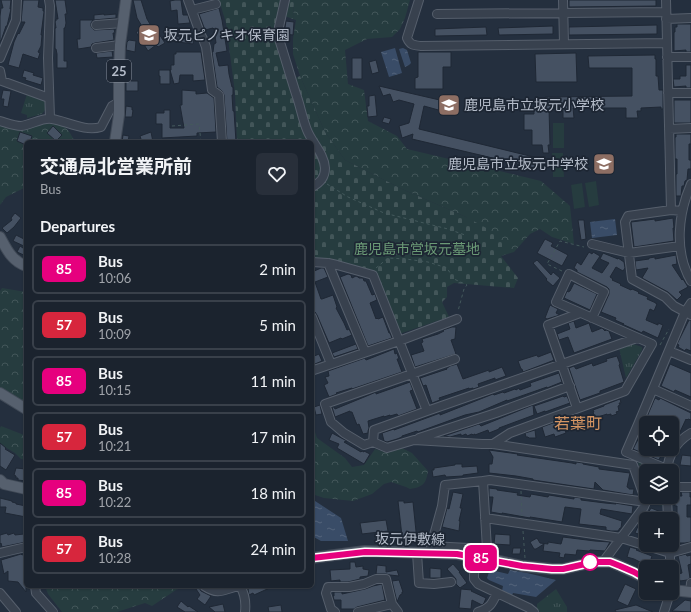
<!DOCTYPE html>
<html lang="en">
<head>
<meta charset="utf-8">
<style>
	:root { --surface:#1b232e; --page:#282f3a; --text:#f1f3f6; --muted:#a0a4aa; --line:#39404a }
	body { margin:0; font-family:Lato,"Noto Sans JP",sans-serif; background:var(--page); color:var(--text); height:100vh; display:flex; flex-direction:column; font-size:15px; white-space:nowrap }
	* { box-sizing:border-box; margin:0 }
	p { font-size:13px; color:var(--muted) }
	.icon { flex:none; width:22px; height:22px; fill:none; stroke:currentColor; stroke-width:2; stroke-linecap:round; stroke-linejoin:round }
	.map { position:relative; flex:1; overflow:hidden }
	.side { position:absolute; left:24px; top:140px; width:290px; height:448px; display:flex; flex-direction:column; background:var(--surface); border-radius:6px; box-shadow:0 1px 3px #0004,0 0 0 1px var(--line) }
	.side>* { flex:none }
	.badge { padding:0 8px; border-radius:6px; font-size:14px; line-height:26px }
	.controls { position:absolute; left:639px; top:416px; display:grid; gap:8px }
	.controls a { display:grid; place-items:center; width:40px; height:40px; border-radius:6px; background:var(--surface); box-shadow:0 1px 3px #0004,0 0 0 1px var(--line); font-size:20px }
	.map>.badge { position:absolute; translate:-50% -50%; box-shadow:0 0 0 2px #fff }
	h2 { padding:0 16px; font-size:15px; line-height:36px }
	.round { display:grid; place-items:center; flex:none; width:42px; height:42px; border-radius:6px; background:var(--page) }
	.summary { display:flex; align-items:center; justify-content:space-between; height:68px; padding:0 16px }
	h1 { font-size:19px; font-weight:700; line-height:30px }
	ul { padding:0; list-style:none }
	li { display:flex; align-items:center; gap:12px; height:50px; margin:0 8px 6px; padding:0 8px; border:2px solid var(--line); border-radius:6px }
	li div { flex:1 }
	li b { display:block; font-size:15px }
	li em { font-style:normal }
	li .badge { min-width:44px; font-weight:700; text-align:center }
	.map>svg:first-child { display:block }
	.grass { fill:#263c3f }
	.forest { fill:url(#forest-crowns) }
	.cemetery { fill:url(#cemetery-stones) }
	.park { fill:url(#park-tufts) }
	.water { fill:url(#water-ripples) }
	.building { fill:#455162; stroke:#1f2835 }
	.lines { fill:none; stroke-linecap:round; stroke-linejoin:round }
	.minor-casing { stroke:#565f6c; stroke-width:10 }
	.major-casing { stroke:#414a57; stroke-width:12 }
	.path { stroke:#44595c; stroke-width:1; stroke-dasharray:3 3; stroke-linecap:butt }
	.minor { stroke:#38414e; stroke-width:8 }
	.major { stroke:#56606e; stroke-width:10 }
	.line-casing { stroke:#fff; stroke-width:9 }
	.line { stroke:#e6007e; stroke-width:6 }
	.stop-dot { fill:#fff; stroke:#e6007e; stroke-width:2 }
	.labels { text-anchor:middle; stroke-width:3.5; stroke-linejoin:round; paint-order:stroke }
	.shield { fill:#1d2633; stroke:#878f9c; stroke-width:1 }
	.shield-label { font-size:13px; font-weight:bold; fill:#b4bcc9 }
	.poi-label { font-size:14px; fill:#b4bcc9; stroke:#1d2633; text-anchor:start }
	.park-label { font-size:14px; fill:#6b9a76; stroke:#1d2633 }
	.street-label { font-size:14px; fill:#b4bcc9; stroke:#1d2633 }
	.quarter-label { font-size:16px; fill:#d59563; stroke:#1d2633 }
</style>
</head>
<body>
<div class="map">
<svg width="691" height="612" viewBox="0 0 691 612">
	<defs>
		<pattern id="forest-crowns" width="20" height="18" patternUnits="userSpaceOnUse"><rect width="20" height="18" fill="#263c3f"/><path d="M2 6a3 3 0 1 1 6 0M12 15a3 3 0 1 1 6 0" fill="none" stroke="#435659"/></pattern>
		<pattern id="cemetery-stones" width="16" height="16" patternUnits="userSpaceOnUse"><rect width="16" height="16" fill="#263c3f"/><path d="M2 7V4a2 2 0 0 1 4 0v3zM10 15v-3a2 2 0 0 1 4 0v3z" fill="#435659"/></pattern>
		<pattern id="park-tufts" width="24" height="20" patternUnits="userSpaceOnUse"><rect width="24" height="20" fill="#263c3f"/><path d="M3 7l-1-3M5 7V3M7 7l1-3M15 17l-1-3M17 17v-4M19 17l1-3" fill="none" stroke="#435659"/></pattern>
		<pattern id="water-ripples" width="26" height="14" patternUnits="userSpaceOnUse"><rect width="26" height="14" fill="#394c67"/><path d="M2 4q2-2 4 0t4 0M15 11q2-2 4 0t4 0" fill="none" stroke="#53647b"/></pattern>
	</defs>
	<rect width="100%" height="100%" fill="#242f3e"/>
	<path class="grass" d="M553,123h11v25h-11z
		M552,153h11l1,24h-11z
		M596,181l3,24 -10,2 -4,-24z
		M582,183l3,24 -11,2 -3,-24z"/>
	<path class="forest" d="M294,0h116l-5,18 -5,11 -8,8 -25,2 -22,11 3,34 16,6 4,31 29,15 10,13 134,32 29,25 4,38 -22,-7 -12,-8 -10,5 -16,18 -13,4 -35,-39 -64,-28 -57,-29 -20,-28 -25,-56 -7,-22v-15l3,-19 -3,-1z
		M47,121c17,5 20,4 28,21h-49v45l-20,10 -6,8v-82z
		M2,288l24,4v116l-26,-17v-100z
		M312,423l5,15 28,20 7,9 12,-2 11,-16 10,3 17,-4 10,5 16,18c-2,13 -5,16 -18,18l-4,-2 -15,-5 -7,2 -12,10 -19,7 -29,-3 -12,-4z
		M1,426l23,9 2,-4v29l-5,-1 -6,-6 -15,-9v-16z
		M45,586h137l-30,20 -7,-3 -28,9h-55l-14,-18z"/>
	<path class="cemetery" d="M219,0h75l-1,19 -14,-5 9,67 12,-5 25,56 20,28 57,29 64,28 24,13 15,14 -4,12 17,22 -4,10 -60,-5 -7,4v10l-5,5 7,15 -50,17 -24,-61 -63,-14v-117h-75l-2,-49 -9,-70z"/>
	<path class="park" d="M27,94l18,7v9l-3,4 -15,4v-3l-6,-2z
		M633,344l9,3v3l-16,28 -7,-30z
		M637,459l21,10 2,2h-14v16z
		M649,497h14l1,9 -12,-2z
		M556,589l11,18v5h-27l-3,-3v-5z"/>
	<path class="water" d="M395,48l7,25 -13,4 -8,-25z
		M403,48l4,2 4,13 -2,2 -4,2 -6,-18z
		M615,219l2,16 -25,3 -2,-16z
		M312,499l29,19 7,23h-27l-9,-5z
		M491,570l17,4 2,-4 17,3 29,7 -20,17 -23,-4 -1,2 -10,-4 1,-5 -14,-6 -2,-2 2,-6z"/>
	<path class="building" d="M1,0h10l-1,9h1l-4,17h-1l-5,15h-1v-25l1,-8h2z
		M23,0h16l-1,7 5,1v3h1v1l-3,23h1l-1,11 -3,6 2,1 -2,6 -15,-5 -4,14 -11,-3 6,-23 4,-9 1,1 6,-12h-4z
		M55,0h10l2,14h-2l1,9 -1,5h-1v33h3v7h-10v-14l-1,-5h-1v-21h1l-1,-7h1v-2h2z
		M133,0h8l6,19 6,10 2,-1 10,15 -7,4 -2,-2 -8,6 -12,-19 7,-4 -6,-10z
		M175,0h6l2,15h5l2,8 -12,1 -1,-14 -6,1 -1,-10z
		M569,0h87v6l-87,1z
		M219,8l3,12 5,31 -11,2 3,13 9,-1 1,9 3,13h1v8h-1l1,16h1l2,31h-9l-3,-47 -2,-4 -5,-4 -5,-35h1l1,-8 2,-1 -2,-15 -1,1v-1l-8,2 -6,-16z
		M104,14v1l12,-1v4l-22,2v-5z
		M80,20h13l-2,3v3l1,2 2,2 20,-1 1,4h-2l1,7 -19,3 -3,1 -1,3 -13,2 -1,-10h3z
		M286,21l8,1 -1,13 -9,-1z
		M677,24h14v28h-5v-2l-12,1v-19h1v-5h2z
		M657,25v9l-88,1v-8z
		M553,26v8l-54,1 -1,-7z
		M486,27l1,8 -52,1v-7z
		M171,36l15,2 1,-1 7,2 -1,5 -22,-3z
		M129,40l7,1 -1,11 -9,-2 1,-8z
		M112,51l1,6 -16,1 -1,-5z
		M176,52h25l4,28 -12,1v-6h-13l-1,8 -5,1 -4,-14h1v-5h3v-11h2z
		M418,52h33v15h-8v22h-28v-11l3,-1z
		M576,53l1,29h-41l-1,-28z
		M655,55v4h1v17h2l1,14h4v19h-2v-2l-20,1v3h-4l1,7h-12v-10h-53l1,10h-11v-10h-14l1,37h-2l1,8h-6l-1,-8h-10v-15h-8v-16h10v-15h11v-2l87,-1v-28h-43l-1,-12z
		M352,58h10v21h-10z
		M376,60l3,12 -7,2 -3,-12z
		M686,65h5v23h-5v-2l-12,1 -1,-8h7v-3h6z
		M24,70l10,3 -1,2 10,3 -2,7 -16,-5 1,-2 -4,-1z
		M159,70h11v14h-10v-8h-1z
		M126,81h12v10h-12z
		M379,86l65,15 -2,10 -18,-5 -5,23 119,29 -3,10 -123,-29 1,-5 -11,4 -3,-12 10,-3 5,-19 -15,-4 -6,2 -3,-8 -7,2z
		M3,90l8,1 -3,16 -5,-1 1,-7h-3z
		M182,90l14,1v3l11,-1 7,5 2,34 -19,1v3l-35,2v-14h-6v-11h8v-3h6v18h14l-4,-23h2z
		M375,95l2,21 -9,1 -1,-11h2v-10z
		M674,100h17v23h-17z
		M126,106l6,1v3h1l-1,7h-7z
		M384,117l7,2 -2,5 -7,-2z
		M53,126l9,9 -6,6 -9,-8z
		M20,132l12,4 -2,6h-4v3l-9,-4z
		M151,132l2,10h-11l-2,-6z
		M676,134h15v10h-2v16h2v9h-3l-1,11 -2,1 -1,5h-2l-1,10h-5v-22h1v-15h-2v-22h1z
		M123,135l6,1 -1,6h-6z
		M15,213l6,5 -7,9 -7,6 -5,-5 10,-8 -1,-2z
		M673,218l1,10h-1l1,13 -40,6 -3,-25 24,-3v2z
		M578,220h6l2,19 -5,1z
		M16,235l10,5v7l-13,-6z
		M545,239l8,4 -2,3 17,9 -6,11 -25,-13z
		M20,246l6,4v6l-9,-4z
		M589,252l3,2 1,-2 7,4 -8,12 10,5 7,-10 -9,-4 3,-6 15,6v-1l6,4 1,6 -2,3 -7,-4 -6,10 3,2 -1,1 9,4 -1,1 11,5 1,-1 7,3 -1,1 10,4 -1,2 9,4v1h1l-3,7 -4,-2 -4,11 12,5v-2l5,2 -5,13 -15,-7 -1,2 -20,-9h2l-9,-4 1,-2 -15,-6 8,-18v-5l-2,-2 -30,-15v-2l-3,-2 3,-6 4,3z
		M676,255l1,9 -5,1 10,15 1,-1 5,8 -9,5 3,3 -5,5 -9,-8 -26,-14 6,-10 -12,2 -1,-9 14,-2v-1l6,-1v2z
		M537,260l14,15 2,-3 7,6 -7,8 -7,-6 1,-1 -14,-16z
		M321,268h3l4,9 -13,5 6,17h1l11,-4 4,12 -1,1 8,15 3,7 2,-1 3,6 -10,4 -1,-1 -12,5 -12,-28 -2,-3h-3v-40z
		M348,274l3,1 1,3 4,-2 2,1 1,1h4l1,3h2l6,14 3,-1 2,6 -7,3 6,16 1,-1 1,1 5,-2 6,16h1l2,5 -24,8 -28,-69z
		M574,283l23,11 -7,16 -26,-12 3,-7 1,1 2,-1z
		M550,305l8,4 -2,4 4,2 -13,4 -2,-1z
		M689,320h2v31l-5,-2 -1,2 -7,-4 1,-2 -2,-1z
		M574,321l2,7 13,-5 3,9 10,-4 3,3 1,-1 3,1 3,8 -38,14 -6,-16 -9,3 -2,-6 13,-5 -2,-6z
		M452,327h4l-1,12 -4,1 5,14 -41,13 -4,-12 13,-4 -3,-8 2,-1 -1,-3 16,-5 6,-3 -1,-1z
		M356,344l2,5 -24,8 -2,-4z
		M394,349l1,5 2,-1 2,6h-2l5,13 -50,17v-1l-16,5 1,1 -8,3 -5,-12 4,-2 -3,-6 4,-1 -1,-5 37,-13 1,2z
		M551,352l3,8 -2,1 -29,11 -1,-3h-1l-3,-8 19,-6 1,2z
		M319,354l3,7 -7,3 -3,-1v-6z
		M617,356l3,8 -1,1 5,17 -24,9v2l-20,7 -11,-32 5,-2 2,3 16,-6 1,3 14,-5 -1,-2z
		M457,364l6,15 26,-9v2l13,-5 4,9 -11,4v-2l-17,6 1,3 -6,2v-1l-4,1v-1l-30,10 1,2 -8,3 -6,-18 -3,1 -3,-8 27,-9h-1l4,-3z
		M670,364l21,9v24l-16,-7 -1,2 -13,-6z
		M559,373l3,9 -15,6v-1l-40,14v-1l-28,12 -14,3 -47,17 -1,-1 -15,5v1l-5,2 -10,3 -3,-1 -2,-8 12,-4v1l46,-17v2l53,-21 1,1 9,-3 1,1 11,-4 1,1 3,-2 1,2 11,-4 -1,-3z
		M410,382l3,8 -3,1 7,18 -19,7 -1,-2 -7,2v-1l-6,2v-1l-16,5 1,7 -1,3v2l-5,1 -4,-10 -2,1 -5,-13h-2v-1l-15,6 -3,-10h2l1,2 34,-14 7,-3v2z
		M563,396l1,1 3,-1 3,7 -25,9v-1l-8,3 -3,-8z
		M655,398l4,2 1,-2 31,15v7l-3,-1 -1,1 -1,-1 -6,13 -8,-3 3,-6h-16l-4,-2v2l-9,-4z
		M620,399l1,4h-2l1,2 -2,1 1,5 -3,1 1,2 -6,2v-2l-4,1v-1l-12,4 -2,-6h1l-1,-2 11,-4v-1z
		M320,405l2,9 -6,1 -2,-8z
		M533,405l1,10 -35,13v1l-10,4 -1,-3 -13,5v-1l-2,1 -1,-1 -5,2 -1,-2 -5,2v-2l-11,3 -6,-1 35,-12 2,2z
		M561,420l5,13 -11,4 -1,-3 -9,3 -3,-10z
		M535,430l1,8h-7l-1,-1h-2l-1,-4z
		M643,430h3v19h7l9,4 -3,7 -26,-11z
		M332,433l15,8 -3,1 17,10 1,-1 2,1v-1l6,3 -6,10 -27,-16 2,-4 -10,-4z
		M0,443l6,5 -1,1 10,6 -9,15 -6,-4z
		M489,450l29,4 -1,1 55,8 4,1v-2l7,1v1l16,3v2l31,4 -3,14 2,1v1h5l-1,6 -30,-5 -8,-8 -1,7 -61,-9v-1l-17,-3 -27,-3v-9h3l1,-7z
		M682,455l9,1v10l-11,-1z
		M455,464h7v3l15,-1 1,7 -15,2v1l-17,1 -1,-2 -12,2 -1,-7h2v-2l21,-3z
		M16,468l10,1v12l-8,-1v-2h-2v-2l-2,-1z
		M489,488l8,1v1l21,3 -1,2 13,2 1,-3 17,3 1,-2 25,4v-2l7,1v2l24,3 11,1 -1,-1 18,3 -1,8 -31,-5 -1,5 22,7 -1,7h-1l-2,3h-7l-5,-1v-3l-27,-3 2,-15 -16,-2 -3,15 -32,-5v1l-28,-5v1l-11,-2 2,-15h-4z
		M453,492l10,2 -3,14h2l-3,13h1l-1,10 -17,-4 5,-19 2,1z
		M681,492h9v5h1v8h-4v12h4v25l-6,1h-7v-1h-2v-23h1v-13h-2v-8h2v-2h5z
		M0,498l12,3v1l4,1v1l10,2v11l-21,-4 1,-6h-6z
		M398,501h6v2l9,-1 4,39 -9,1v3h-5z
		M651,508l10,4 -2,5 -11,-4z
		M386,520l2,11 -26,3 -2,-11z
		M638,526l8,2v8l-11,-3z
		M7,533l1,2 6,-2 1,2 9,-1 1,2h1v6l-24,5 -1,-4 -1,1v-9z
		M495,534l15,1v10l-16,-1z
		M563,537l32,4 15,1 -5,9 -15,-1 -1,1 -12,-1 -1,5 -11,-1 -1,4 -5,-1 1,-4 -17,-2 1,-7 -8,5h-2l-4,-7 7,-4 3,5 8,1v-2l13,2z
		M630,547l7,2 -1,1 16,6 -1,3 11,8h-12l-16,-8 -7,-2z
		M513,548h8l-1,6h-8z
		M21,554l1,1 2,-1 2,6v32l-8,-10 -10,-1v-10l-4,3 -3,-14z
		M686,554l1,2 4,-1v9l-3,1 2,13 -3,2 -7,1 -2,-7 4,-1 -4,-17z
		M350,562h5l1,5 7,-1v3l6,1 -1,6 -8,1v2l-12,3h-8v-2l-9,1 -1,-11 20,-1z
		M453,564l7,8h-1l8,11 -7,5 -4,-4v-5l-9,-10z
		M377,565l9,1v6l11,-2 2,6 -9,-1 -4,-1h-10z
		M430,568l11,1v9h-11z
		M399,580l4,12h-1v2l-2,1 -3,7 -5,-21z
		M382,584l3,16 -28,7 -3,2h-13v-9h-7l-1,-4h1v-4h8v2l23,-5 8,-3z
		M625,584l11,5 -8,17 -11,-5z
		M194,586h4l3,5 10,5 -6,9 -8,-6 3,-4z
		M250,586h24l-20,9 -1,-2 -4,2 -1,-6 3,-2z
		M461,589l11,1 -1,1 15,7 -2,5 -2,2 -10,-5 -1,9 -12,-1z
		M685,600l6,1v11l-19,-1z
		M181,601l7,6 1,-1 9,6h-13l-8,-5z
		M223,604l2,8h-10l-6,-5z
		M281,605l1,7h-13l-1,-5z
		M636,605l17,7h-37l-1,-2z"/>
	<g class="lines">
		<g class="minor-casing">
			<path id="minor" d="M49,0l1,6 -2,52 2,60
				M188,0l12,33 3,6 3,8 6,43 7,5 3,47
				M285,0l-6,27 -1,9c7,21 13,43 20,64 3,10 5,20 9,30 5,13 17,23 18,38 0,10 -5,15 -13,19
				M419,0l-12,38c3,7 6,7 14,8l246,-3
				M563,0l1,44
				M666,0l5,210
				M192,10l24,-6
				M437,14l229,-2
				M666,19l25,-1
				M96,25l27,-2
				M96,48l24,-3
				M667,57h24
				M0,58l16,-38 1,-20
				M0,71l2,10 47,17
				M668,93h23
				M0,121c7,2 15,5 21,5 10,-1 22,-9 31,-7 14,2 33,13 49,8l11,-21 7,-4
				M669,129l22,-1
				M691,184c-13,30 -17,68 0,97
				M682,211l-11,-1 -43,6 -3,6 7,57 33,18 9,9 17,9
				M592,244l37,9 51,-7
				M312,262l16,1 9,2 36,10 54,136 210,-73
				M328,263l37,89
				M312,317l19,47
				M669,351l22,9
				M455,359l-130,45 6,18 13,11 20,12 9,-3 14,6 27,-8 68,4h11l140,21 13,37 -2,5 -41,55
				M312,368l2,2 85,-29 58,-22
				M653,389l38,17
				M577,408l-29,-83 32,-12
				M639,422l-13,30 41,17
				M646,425l-7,-3 46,-110 6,-9
				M672,437l7,4
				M419,438l77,-25 74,-27
				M373,442l1,-12 53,-19
				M493,444l17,-11 115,-42 27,-47 -96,-42 13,-28 35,18 -12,26
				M667,471c1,-16 10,-30 24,-38
				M483,481l-38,4 -3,21 -11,40 56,3 -4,-68 7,-1 156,22
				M672,487h19
				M667,497l1,22
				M485,518l136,20 49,15 21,-6
				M670,545v22
				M0,553l26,-6
				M417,553l2,30 15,1 17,-2
				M476,557l-2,18v4l4,5 51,24 5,4
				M35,586l1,7 17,19
				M204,586c17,11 20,2 36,0 5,8 6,17 5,26
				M690,592l1,-9
				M0,593l16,19
				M335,612l-4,-3 -5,-16 2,-6h21l15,-3 12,-5h10l6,25 6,8
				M358,612l34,-8
				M478,612c12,-4 14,-8 19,-19
				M664,612l6,-19"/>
		</g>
		<g class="major-casing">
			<path id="major" d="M115,142l4,-27v-38l1,-32 6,-45
				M0,237c7,13 12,24 26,29
				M0,393l26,16
				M0,480l4,4 22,5
				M312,558l53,-7 92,3 34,5 31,7 30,3h11l31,-7h17l9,4 13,6 13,7
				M672,590l19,2"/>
		</g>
		<path class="path" d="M172,126l27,-2 2,18
			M327,184l21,13 36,16 64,16 17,6
			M376,268l12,-10 18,1 22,3 19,6 7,11 13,6 -3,4 -6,22
			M562,271l-15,-7 13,-23 24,6
			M660,345l9,-16
			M521,491l1,25
			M523,531l2,27"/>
		<use href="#minor" class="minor"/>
		<use href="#major" class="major"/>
	</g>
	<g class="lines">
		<g class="line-casing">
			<path id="line" d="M312,558l53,-6 92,2 65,12 30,3h11l31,-7h16l10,4 14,6 12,7"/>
		</g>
		<use href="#line" class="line"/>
	</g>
	<defs>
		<g id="school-square" transform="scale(1.15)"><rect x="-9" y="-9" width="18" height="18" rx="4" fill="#8d6e63" stroke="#1d2633"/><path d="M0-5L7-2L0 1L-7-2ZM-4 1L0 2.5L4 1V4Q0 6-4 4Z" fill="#fff"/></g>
	</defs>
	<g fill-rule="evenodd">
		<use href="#school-square" x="149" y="35"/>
		<use href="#school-square" x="449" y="105"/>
		<use href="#school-square" x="604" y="164"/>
	</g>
	<circle class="stop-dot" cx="590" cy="562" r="8"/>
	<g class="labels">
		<rect class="shield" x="107" y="60" width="24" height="22" rx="3"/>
		<g class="shield-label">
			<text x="119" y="76">25</text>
		</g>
		<g class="poi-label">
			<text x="164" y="40">坂元ピノキオ保育園</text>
			<text x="464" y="110">鹿児島市立坂元小学校</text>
			<text x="588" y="169" text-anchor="end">鹿児島市立坂元中学校</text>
		</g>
		<g class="park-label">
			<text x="417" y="254">鹿児島市営坂元墓地</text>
		</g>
		<g class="street-label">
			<text transform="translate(410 539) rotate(1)" y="5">坂元伊敷線</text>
		</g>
		<g class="quarter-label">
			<text x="578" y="429">若葉町</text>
		</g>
	</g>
</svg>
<div class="controls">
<a><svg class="icon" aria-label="locate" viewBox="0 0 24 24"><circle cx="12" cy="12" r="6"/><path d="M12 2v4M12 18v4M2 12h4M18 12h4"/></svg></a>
<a><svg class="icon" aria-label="layers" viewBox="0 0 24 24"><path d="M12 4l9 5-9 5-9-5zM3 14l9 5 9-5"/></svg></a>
<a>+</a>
<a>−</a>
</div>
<b class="badge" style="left:481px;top:558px;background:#e6007e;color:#fff">85</b>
<section class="side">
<div class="summary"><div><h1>交通局北営業所前</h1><p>Bus</p></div><a class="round"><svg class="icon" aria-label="heart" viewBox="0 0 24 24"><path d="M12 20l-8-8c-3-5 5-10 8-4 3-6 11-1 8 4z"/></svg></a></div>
<h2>Departures</h2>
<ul>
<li><span class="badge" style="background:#e6007e;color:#fff">85</span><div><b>Bus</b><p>10:06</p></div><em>2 min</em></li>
<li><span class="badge" style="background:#d7263d;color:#fff">57</span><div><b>Bus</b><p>10:09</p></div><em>5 min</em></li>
<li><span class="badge" style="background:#e6007e;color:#fff">85</span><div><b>Bus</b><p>10:15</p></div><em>11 min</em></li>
<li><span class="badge" style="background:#d7263d;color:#fff">57</span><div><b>Bus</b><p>10:21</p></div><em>17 min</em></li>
<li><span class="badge" style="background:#e6007e;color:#fff">85</span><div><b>Bus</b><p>10:22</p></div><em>18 min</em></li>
<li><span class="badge" style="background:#d7263d;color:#fff">57</span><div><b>Bus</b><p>10:28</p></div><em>24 min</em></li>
</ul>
</section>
</div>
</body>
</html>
